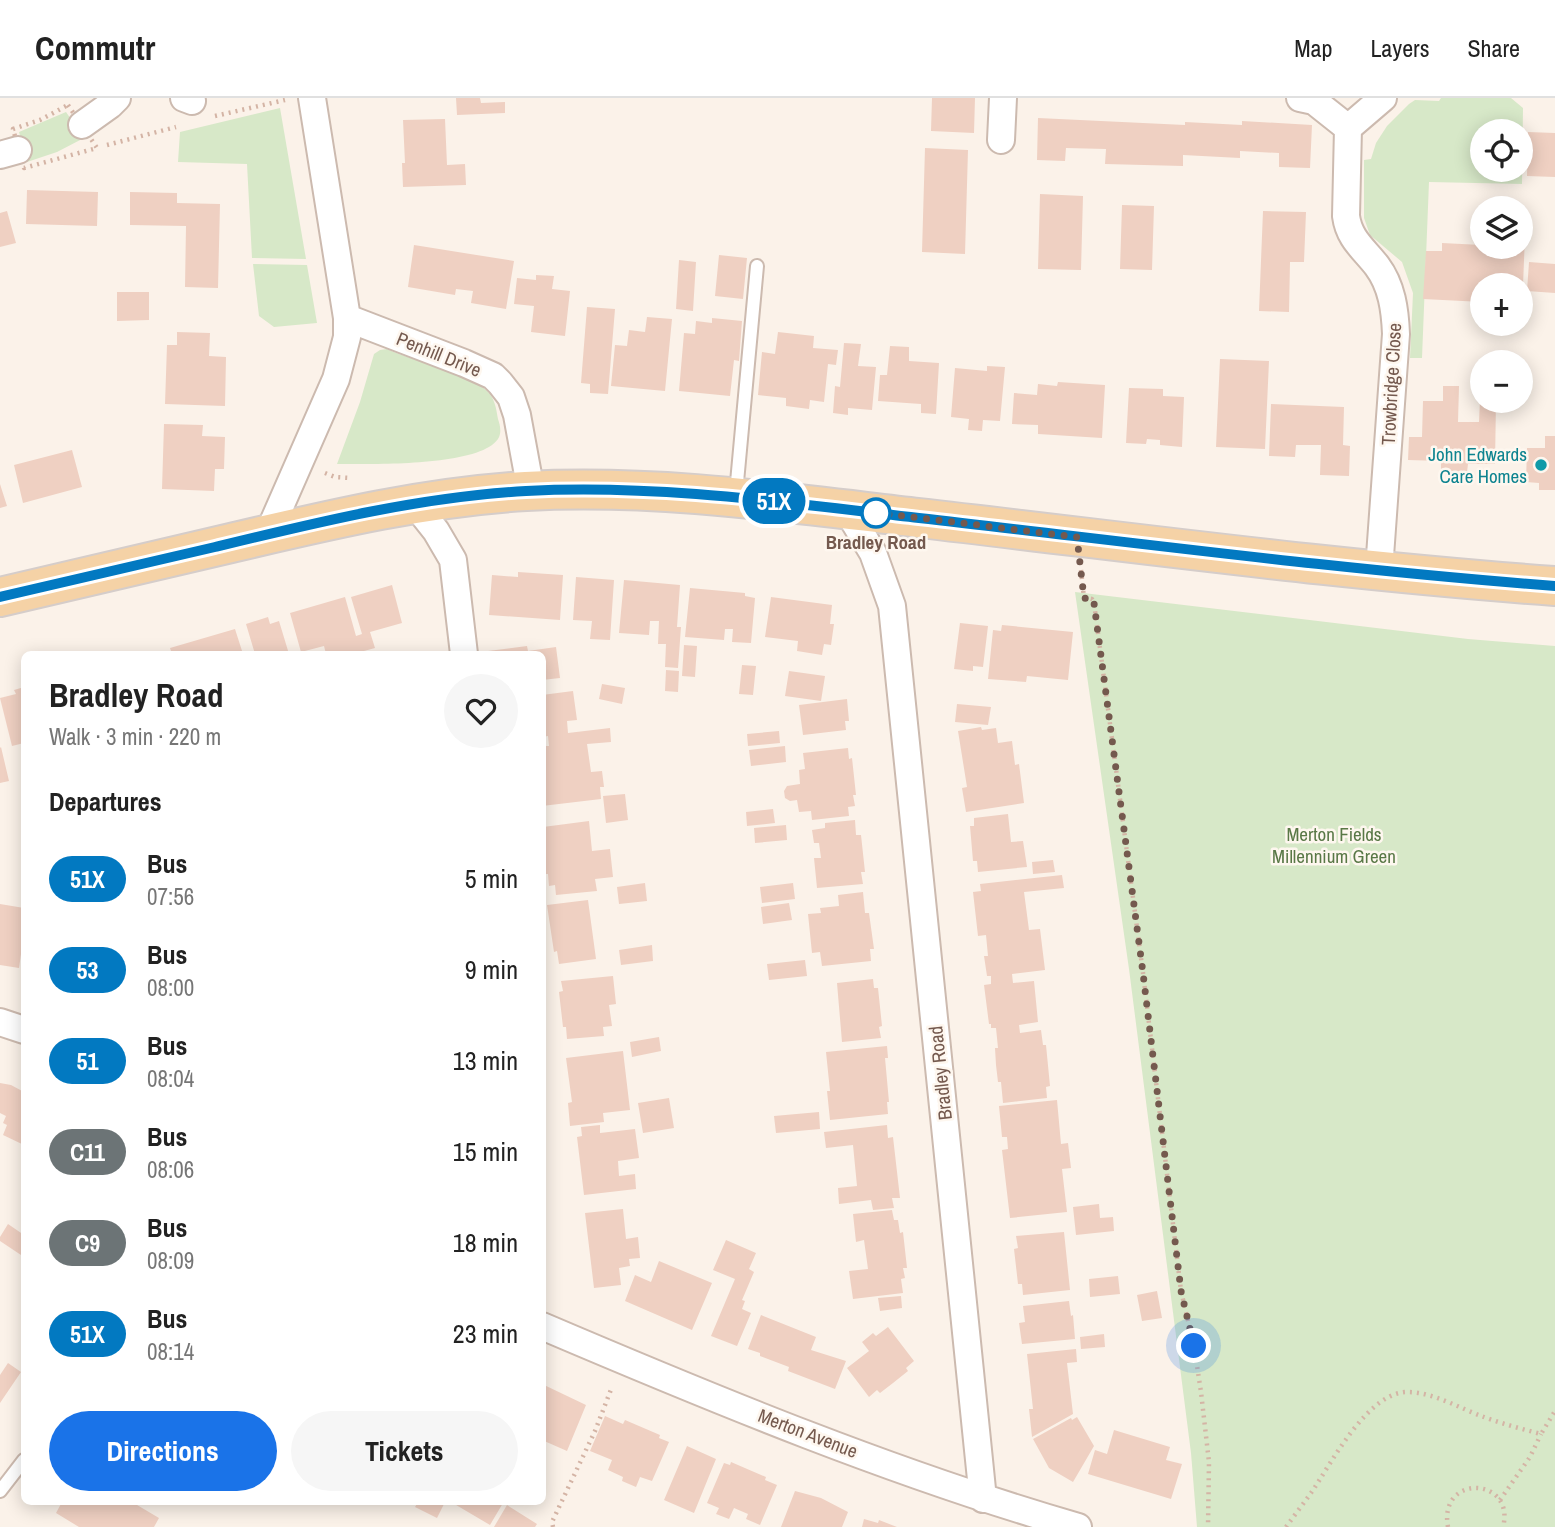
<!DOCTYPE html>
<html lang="en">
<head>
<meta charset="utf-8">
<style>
	:root { --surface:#fff; --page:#f6f6f6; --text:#222; --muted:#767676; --line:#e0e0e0; --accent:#1a73e8 }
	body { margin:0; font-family:"Archivo Narrow",sans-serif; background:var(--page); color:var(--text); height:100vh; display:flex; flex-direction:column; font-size:26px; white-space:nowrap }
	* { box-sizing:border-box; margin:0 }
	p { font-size:23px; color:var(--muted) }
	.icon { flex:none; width:38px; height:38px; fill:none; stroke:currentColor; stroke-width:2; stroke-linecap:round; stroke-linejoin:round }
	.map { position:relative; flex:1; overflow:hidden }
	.panel { position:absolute; left:21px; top:553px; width:525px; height:854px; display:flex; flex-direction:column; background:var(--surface); border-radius:10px; box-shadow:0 4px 18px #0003 }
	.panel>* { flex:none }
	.badge { padding:0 14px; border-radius:23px; font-size:24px; line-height:46px }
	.fabs { position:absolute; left:1470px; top:21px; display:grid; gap:14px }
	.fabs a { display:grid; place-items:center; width:63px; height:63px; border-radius:50%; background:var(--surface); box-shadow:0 4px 18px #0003; font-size:35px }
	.you { position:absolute; width:35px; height:35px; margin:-18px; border:5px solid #fff; border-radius:50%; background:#1a73e8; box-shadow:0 0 0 10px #1a73e833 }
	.map>.badge { position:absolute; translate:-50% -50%; box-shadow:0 0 0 4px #fff }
	h2 { padding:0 28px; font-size:26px; line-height:63px }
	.round { display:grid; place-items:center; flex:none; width:74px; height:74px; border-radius:37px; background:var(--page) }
	.head { display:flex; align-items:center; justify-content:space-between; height:119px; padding:0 28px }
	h1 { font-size:33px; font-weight:700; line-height:52px }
	.button { display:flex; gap:14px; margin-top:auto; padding:14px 28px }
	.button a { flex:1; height:80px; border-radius:42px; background:var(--accent); color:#fff; font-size:28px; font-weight:700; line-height:80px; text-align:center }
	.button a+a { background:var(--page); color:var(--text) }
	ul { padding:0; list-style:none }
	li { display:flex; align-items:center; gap:21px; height:91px; padding:0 28px }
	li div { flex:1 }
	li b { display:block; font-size:26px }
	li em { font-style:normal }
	li .badge { min-width:77px; font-weight:700; text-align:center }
	header { display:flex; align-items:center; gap:42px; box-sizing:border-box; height:98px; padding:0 35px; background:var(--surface); border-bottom:2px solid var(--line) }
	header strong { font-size:33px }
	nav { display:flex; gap:38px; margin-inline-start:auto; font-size:24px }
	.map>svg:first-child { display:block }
	.green { fill:#d7e8c8; fill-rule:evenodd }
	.building { fill:#efd0c2 }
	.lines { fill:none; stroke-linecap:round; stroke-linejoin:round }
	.service-casing { stroke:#ccbaaf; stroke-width:16 }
	.minor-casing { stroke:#ccbaaf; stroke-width:30 }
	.primary-casing { stroke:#d5cdca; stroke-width:42 }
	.path { stroke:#d4b4a5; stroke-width:4.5; stroke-dasharray:2 5; stroke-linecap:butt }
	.service { stroke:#fff; stroke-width:12 }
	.minor { stroke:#fff; stroke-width:26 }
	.primary { stroke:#f5d2a6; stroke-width:38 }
	.line-casing { stroke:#fff; stroke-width:16 }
	.line { stroke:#0279c1; stroke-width:10 }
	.walk { stroke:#74594e; stroke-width:7; stroke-dasharray:0 12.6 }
	.culture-dot { fill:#0f9aa8; stroke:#fef7ef; stroke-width:2.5 }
	.stop-dot { fill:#fff; stroke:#0279c1; stroke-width:3.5 }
	.labels { text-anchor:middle; stroke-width:5; stroke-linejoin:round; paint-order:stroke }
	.street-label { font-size:19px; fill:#74594e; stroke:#fef7ef }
	.culture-label { font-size:19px; fill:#0d838f; stroke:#fef7ef; text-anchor:end }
	.stop-label { font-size:19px; font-weight:bold; fill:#74594e; stroke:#fef7ef }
	.park-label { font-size:19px; fill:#597846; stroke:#fef7ef }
</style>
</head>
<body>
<header>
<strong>Commutr</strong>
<nav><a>Map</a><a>Layers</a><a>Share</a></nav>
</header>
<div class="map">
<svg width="1555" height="1429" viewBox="0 0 1555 1429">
	<rect width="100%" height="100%" fill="#fbf2e9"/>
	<path class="green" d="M1441,0h70l12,10 -1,76 -93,-2 -7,176h-12l3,-65 -11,-31 -32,-27 -6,-17v-58l7,-1 5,-16 11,-17 22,-22 6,-4 24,1zM1482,33h39v39h-39z
		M280,10l26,151 -54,-1 -5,-94 -69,-2 2,-30z
		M66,14l18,26 -27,14 -30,10 -8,-30z
		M253,166l54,1 10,58 -43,4 -15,-11z
		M387,251c28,13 77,22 99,41 9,8 10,18 12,29 2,6 4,14 0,20 -19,28 -129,25 -161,25l23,-62 14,-48 6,-4z
		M1075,494l393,47 87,7v881h-358l-6,-74 -62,-484z"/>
	<path class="building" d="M456,0h24l1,5 24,-1v11l-48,2z
		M932,0h43l-1,35 -43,-2z
		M1038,20l147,7v-3l57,3v-4l70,4 -2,43 -31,-1v-14l-39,-2v7l-57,-3v11l-78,-2 1,-15 -40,-1 -1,13 -28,-1z
		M445,21l2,46 18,-1 1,21 -63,2 -1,-24h3l-2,-43z
		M1528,34l27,1v44l-28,-1z
		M925,50l43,2 -3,104 -43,-2z
		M27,92l71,2 -1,34 -71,-2z
		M130,94l47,1v10l43,1 -2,84 -33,-1 1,-61 -56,-1z
		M1040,96l43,2 -2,74 -43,-1z
		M1122,107l32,1 -2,64 -32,-1z
		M7,113l9,32 -16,4v-34z
		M1263,113l43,1 -2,50h-14l-1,50 -30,-1z
		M1521,137l4,1 -2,49h-41v17l-59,-3 3,-48h16v-8l79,4z
		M414,147l100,16 -8,48 -35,-6 2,-12 -17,-2 -1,6 -47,-8z
		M719,157l28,3 -4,41 -28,-3z
		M679,162l17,2 -3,49 -17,-2z
		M1529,164l26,2v29l-28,-2z
		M536,177l18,1 -2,13 18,2 -5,45 -34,-4 3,-26 -20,-2 3,-26 19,2z
		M117,194h32v28l-32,1z
		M587,209l28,2 -7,85 -18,-1v-9l-9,-1z
		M647,219l25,2 -7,72 -54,-5 4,-41 12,1 2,-16 16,2z
		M712,220l30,3 -3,40 -5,-1 -4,36 -51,-5 5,-58 11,1 1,-13 16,2z
		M177,234l33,1 -1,23 17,1 -1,49 -60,-2 2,-59h10z
		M778,234l36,4 -1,12 25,2 -2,15 -8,-1 -4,38 -14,-2 -1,9 -23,-3v-8l-28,-3 4,-43 13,2z
		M844,245l17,1 -3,22 18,1 -4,43 -24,-2v7l-15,-2 2,-27 5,1z
		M890,248l19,1v14l30,2 -3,51 -15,-1v-9l-43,-3 2,-26h7z
		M1220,261l49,2 -4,88 -49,-2z
		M987,268l18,1 -5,54 -17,-1 -1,11 -14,-1 1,-11 -18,-2 4,-49 32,3z
		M1058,284l47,3 -3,53 -64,-4v-9l-26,-1 2,-31 23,2 1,-11 19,2z
		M1443,288h16l-1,36h21l1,-23 16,2 -1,63h-27l-1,8 -26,-1v-10l-33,-1 1,-23h13l1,-36h20z
		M1129,290l34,1v7l21,1 -2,50 -22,-2v-5l-13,-1 -1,5 -20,-1z
		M1271,306l73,3 -1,38 7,1 -1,30 -29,-1 1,-30h-25l-1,12 -26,-1z
		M164,326l39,1 -1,11 23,1 -1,32h-9l-1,22 -52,-2z
		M1545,338h10v54h-16v-7l-13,-1 1,-34h18z
		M72,352l10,37 -59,16 -9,-38z
		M0,386l7,22 -7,2z
		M518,474l45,3 -3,45 -71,-5 3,-40 26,2z
		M576,479l38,3 -4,60 -20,-1 2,-18 -19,-1z
		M624,482l56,5 -3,42h4l-3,41 -13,-1 1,-23h-8l1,-23h-9l-1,14 -30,-2z
		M392,487l10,38 -32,9 5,16 -11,3v3h-38l-2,-8 -23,6 -11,-39 55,-16 11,39 6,-2 -11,-37z
		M690,490l55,5v3l10,2 -4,45 -19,-1 1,-13h-8l-1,11 -39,-3z
		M771,499l61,8 -2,19h4l-3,21 -7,-1 -2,11 -25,-4 1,-10 -33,-4z
		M268,519l2,7 9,-3 10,33h-34l-9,-30z
		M960,525l28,3 -5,41 -10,-1v5l-19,-2z
		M1002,527l71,7 -5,48 -41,-4 -1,6 -38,-3 5,-49 8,1z
		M235,531l8,25h-71l-2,-6z
		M684,547l13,1 -2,31 -13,-1z
		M527,548l1,5 28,-4 4,31 -18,2v-26h-54v-3z
		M742,567l14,1 -3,29 -14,-1z
		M666,572l13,1 -1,21 -13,-1z
		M789,573l36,5 -4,25 -36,-5z
		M602,586l23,4 -3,16 -23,-5z
		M24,589v56l-12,3 -12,-48 16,-4 -2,-4z
		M573,593l4,29 -10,1 1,12 42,-5 1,14 -24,2 4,28 11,-1 2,16h-4l1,12 -59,7v-60h7l-1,-10 -6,1v-42z
		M847,601l2,22h-4l1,9 -43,5 -4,-30z
		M957,606l34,3 -3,18 -33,-3z
		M981,629l1,3 14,-2 2,15 14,-2 3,24 4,-1 5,39 -58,9 -4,-24 5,-1 -9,-56z
		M779,633l1,12 -32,3 -1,-12z
		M785,648l1,16 -35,4 -2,-16z
		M1,649l8,34 -9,2v-35z
		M848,650l1,11 3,-1 4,37h-3l2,11 -7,1 1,9 -37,4 -1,-9 -12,1 -2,-12 -7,1 -5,-3 -1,-7 3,-5 13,-2 -1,-14 6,-1 -2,-16z
		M625,696l3,26 -22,3 -3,-27z
		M773,711l2,14 -28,3 -1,-14z
		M1008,716l3,28 12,-1 4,26 -49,5 -1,-11h-4l-3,-35h4v-8z
		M855,722l1,15h5l4,37h-4l2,12 -46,4 -3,-30h7l-2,-15h-5l-2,-13 13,-2v-5z
		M589,723l3,30 18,-2 3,28 -18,2 2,12 -41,4 -1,-10 -6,1 -1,-12h-2l-3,-47z
		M786,727l1,15 -32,3 -1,-15z
		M1053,762l2,12 -22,2 -1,-12z
		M1062,777l2,13 -40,4 5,38 11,-1 5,41 -33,4 1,9 21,-2 4,41 -19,3 1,8 21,-3 2,15h3l4,41 -4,1 1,11 -44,5 -2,-21h-3l-2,-17 -1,-17h3l-2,-20h-5v-4h-2l-5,-39 7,-1v-8h-4l-3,-20h4l-2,-21 -8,1 -5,-44 8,-1 -1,-7z
		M645,785l2,18 -28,3 -2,-17z
		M793,785l2,16 -33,4 -2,-16z
		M863,794l2,21h4l5,36h-4l1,12 -49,5 -2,-14 -8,1 -4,-39 13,-1 -1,-5 19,-2 -1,-11z
		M588,802l8,59 -37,5 -2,-13 -3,1 -7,-47z
		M789,805l3,17 -29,4 -2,-17z
		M0,806l24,4v25l-5,35 -19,-3z
		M652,847l1,16 -32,4 -2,-15z
		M805,862l2,16 -38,4 -2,-16z
		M613,878l3,28 -7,1 3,21 -9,1 1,9 -37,3 -1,-12h-3l-4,-35 4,-1 -2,-10z
		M873,881l1,9h4l4,38 -3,1 2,11 -39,4 -5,-59z
		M659,939l2,14 -29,6 -2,-15z
		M887,948l1,12h-3l4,44h-2l1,12 -58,6 -3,-29h3l-4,-39z
		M623,953l7,59 -27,3 1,9 -34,4 -2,-23 4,-1 -6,-44z
		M0,985l11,2 13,7v53l-21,-10 4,-10 -4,-2 3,-7 -6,-3z
		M669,1000l5,30 -31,5 -5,-30z
		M1057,1002l4,44 7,-1 3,25 -9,1 5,43 -57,6 -8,-68 6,-1 -1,-12h-5l-3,-31z
		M819,1014l1,17 -44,4 -2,-17z
		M600,1027v8l35,-4 4,29 -21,3 1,15 16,-2 1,15 -52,6 -7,-58 5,-1 -1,-9z
		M887,1027l1,13 5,-1 7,61h-8l2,10 -21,2 -2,-10 -32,4 -1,-16 19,-2 -4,-41 -27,3 -2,-16z
		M1099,1106l1,14 13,-1 1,14 -38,4 -3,-28z
		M623,1111l3,30 12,-2 2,21 -11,1 1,7 -11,2 2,17 -27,3 -9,-75z
		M892,1112l2,10h4l2,13 3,-1 4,36h-4l2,10 -4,1 2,14 -50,6 -4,-28 19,-2 -4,-29 -8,2 -3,-28z
		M8,1126l16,11v22l-24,-16v-4z
		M1064,1134l6,58 -47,5 -1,-11h-4l-4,-35 4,-1 -2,-12z
		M726,1142l30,13 -7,16 5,3 -12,28 3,1 -3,8 9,4 -14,33 -26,-10 24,-57 -22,-9z
		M659,1163l53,22 -20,47 -67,-29 10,-26 16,7z
		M1118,1178l2,18 -30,3 -1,-18z
		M1157,1193l5,27 -20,3 -5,-26z
		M901,1198l1,12 -22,3 -2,-13z
		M1069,1203l2,15 2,-1 2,24 -53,5 -3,-21 6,-1 -2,-16z
		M761,1217l55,22 -5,13 35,11 -11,28 -47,-18 1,-4 -29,-11v-3l-12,-4z
		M888,1229l26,34 -8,7 2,3 -15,12 -13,10 -3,-3 -8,7 -22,-29 22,-17 -7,-9 11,-9 3,3z
		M1104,1236l1,13 -24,2 -1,-12z
		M1076,1251l1,13 -10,1 6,51 -41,23 -3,-28h4l-6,-55z
		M8,1265l13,9 -21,31v-28z
		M542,1286l44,21 -19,46 -25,-11z
		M605,1318l18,8 2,-4 35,15 -1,3 10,4 -17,39 -12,-4 -4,10 -14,-6 1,-4 -15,-7 4,-10 -22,-9z
		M1077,1319l17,29 -21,36 -24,-14 -16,-29 38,-21 1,2z
		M1114,1332l56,17 -4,13 16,4 -11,35 -83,-25 7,-24 12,4z
		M687,1348l29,13 -22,54 -30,-13z
		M731,1364l35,15 -1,3 12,5 -17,40 -14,-6 2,-5 -14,-6 -5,11 -13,-5 3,-6 -12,-5 17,-40 6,2z
		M795,1393l26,7 27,14 -6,15h-61z
		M62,1404h70l27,16 -5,9h-75l-23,-14z
		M418,1404h27l-8,16 -22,-11z
		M451,1404h49l3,1 -13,22z
		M507,1407l30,19 -2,3h-41z
		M864,1421l14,4 1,-3 18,7h-35z"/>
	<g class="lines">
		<g class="service-casing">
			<path id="service" d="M736,395l21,-227
				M0,1393l24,-31"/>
		</g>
		<g class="minor-casing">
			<path id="minor" d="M184,0l8,3
				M1300,0l14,3 34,27
				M82,27l28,-20 7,-7
				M1001,42l2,-42
				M0,57l18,-5
				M347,220l117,45 29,13 7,7 11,14 6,18 14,76
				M413,404l23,29 17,29 11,94
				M847,412l26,43 19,53 91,893
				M268,436l68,-155 11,-42v-19l-35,-220
				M1379,472l17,-236c-1,-24 -4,-48 -19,-68 -13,-17 -28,-27 -31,-50l2,-88 35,-30
				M0,924l24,8
				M542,1228c176,75 353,148 536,201"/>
		</g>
		<g class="primary-casing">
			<path id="primary" d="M0,499c77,-18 154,-36 231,-54 98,-23 194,-46 295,-52 132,-7 262,12 393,27 212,24 423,53 636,68"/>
		</g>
		<path class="path" d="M68,7l29,43 -73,20 -11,-39 27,-9z
			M215,18l70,-16
			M107,47l69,-18
			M325,375l10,4 16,1
			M1081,472l3,28 8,1 2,4 49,370 38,318 13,55 7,46 8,70 -1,65
			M1500,1402l30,-43 11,-23
			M553,1429l-1,-5 43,-91 17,-44
			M1286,1429c8,-11 17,-23 25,-34 20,-29 57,-102 97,-101 25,0 53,17 76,25 19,7 38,12 57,17l14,-23
			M1448,1429c-10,-54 68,-50 55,0"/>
		<use href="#service" class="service"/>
		<use href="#minor" class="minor"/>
		<use href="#primary" class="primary"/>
	</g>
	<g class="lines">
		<g class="line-casing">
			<path id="line" d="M0,499c72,-17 144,-33 215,-50 103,-25 205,-50 311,-56 132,-7 262,12 393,27 212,24 423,52 636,68"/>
		</g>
		<use href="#line" class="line"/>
		<path class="walk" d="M876,415l-6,-1 207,25 7,61 8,1 2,4 49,370 38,318 13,55"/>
	</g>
	<circle class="culture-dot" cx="1541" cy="367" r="7"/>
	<circle class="stop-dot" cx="876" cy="415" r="14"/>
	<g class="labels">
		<g class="street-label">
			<text transform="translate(439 256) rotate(22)" y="7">Penhill Drive</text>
			<text transform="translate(1391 286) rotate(-87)" y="7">Trowbridge Close</text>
			<text transform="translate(940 975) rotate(-96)" y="7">Bradley Road</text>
			<text transform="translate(808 1335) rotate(21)" y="7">Merton Avenue</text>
		</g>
		<g class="culture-label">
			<text x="1527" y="363">John Edwards<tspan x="1527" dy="22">Care Homes</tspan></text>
		</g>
		<g class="stop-label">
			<text x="876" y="451">Bradley Road</text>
		</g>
		<g class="park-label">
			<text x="1334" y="743">Merton Fields<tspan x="1334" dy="22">Millennium Green</tspan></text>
		</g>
	</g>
</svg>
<div class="fabs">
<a><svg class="icon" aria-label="locate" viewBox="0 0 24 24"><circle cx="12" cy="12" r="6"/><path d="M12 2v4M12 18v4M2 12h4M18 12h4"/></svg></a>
<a><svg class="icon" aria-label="layers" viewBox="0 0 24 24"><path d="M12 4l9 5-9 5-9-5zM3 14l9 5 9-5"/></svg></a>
<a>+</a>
<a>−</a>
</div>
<div class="you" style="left:1194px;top:1248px"></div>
<b class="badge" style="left:774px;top:403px;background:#0279c1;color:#fff">51X</b>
<section class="panel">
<div class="head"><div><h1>Bradley Road</h1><p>Walk · 3 min · 220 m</p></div><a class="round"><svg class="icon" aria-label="heart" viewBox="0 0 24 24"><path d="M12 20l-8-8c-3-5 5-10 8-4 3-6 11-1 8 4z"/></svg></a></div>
<h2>Departures</h2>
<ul>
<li><span class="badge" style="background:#0279c1;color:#fff">51X</span><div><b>Bus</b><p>07:56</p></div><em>5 min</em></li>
<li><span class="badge" style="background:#0279c1;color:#fff">53</span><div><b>Bus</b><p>08:00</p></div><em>9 min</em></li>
<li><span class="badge" style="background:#0279c1;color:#fff">51</span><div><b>Bus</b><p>08:04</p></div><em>13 min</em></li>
<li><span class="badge" style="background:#6c7476;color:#fff">C11</span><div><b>Bus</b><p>08:06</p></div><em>15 min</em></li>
<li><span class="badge" style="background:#6c7476;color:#fff">C9</span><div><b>Bus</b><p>08:09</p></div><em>18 min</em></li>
<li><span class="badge" style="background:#0279c1;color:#fff">51X</span><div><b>Bus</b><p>08:14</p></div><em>23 min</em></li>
</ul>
<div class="button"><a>Directions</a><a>Tickets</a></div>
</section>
</div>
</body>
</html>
